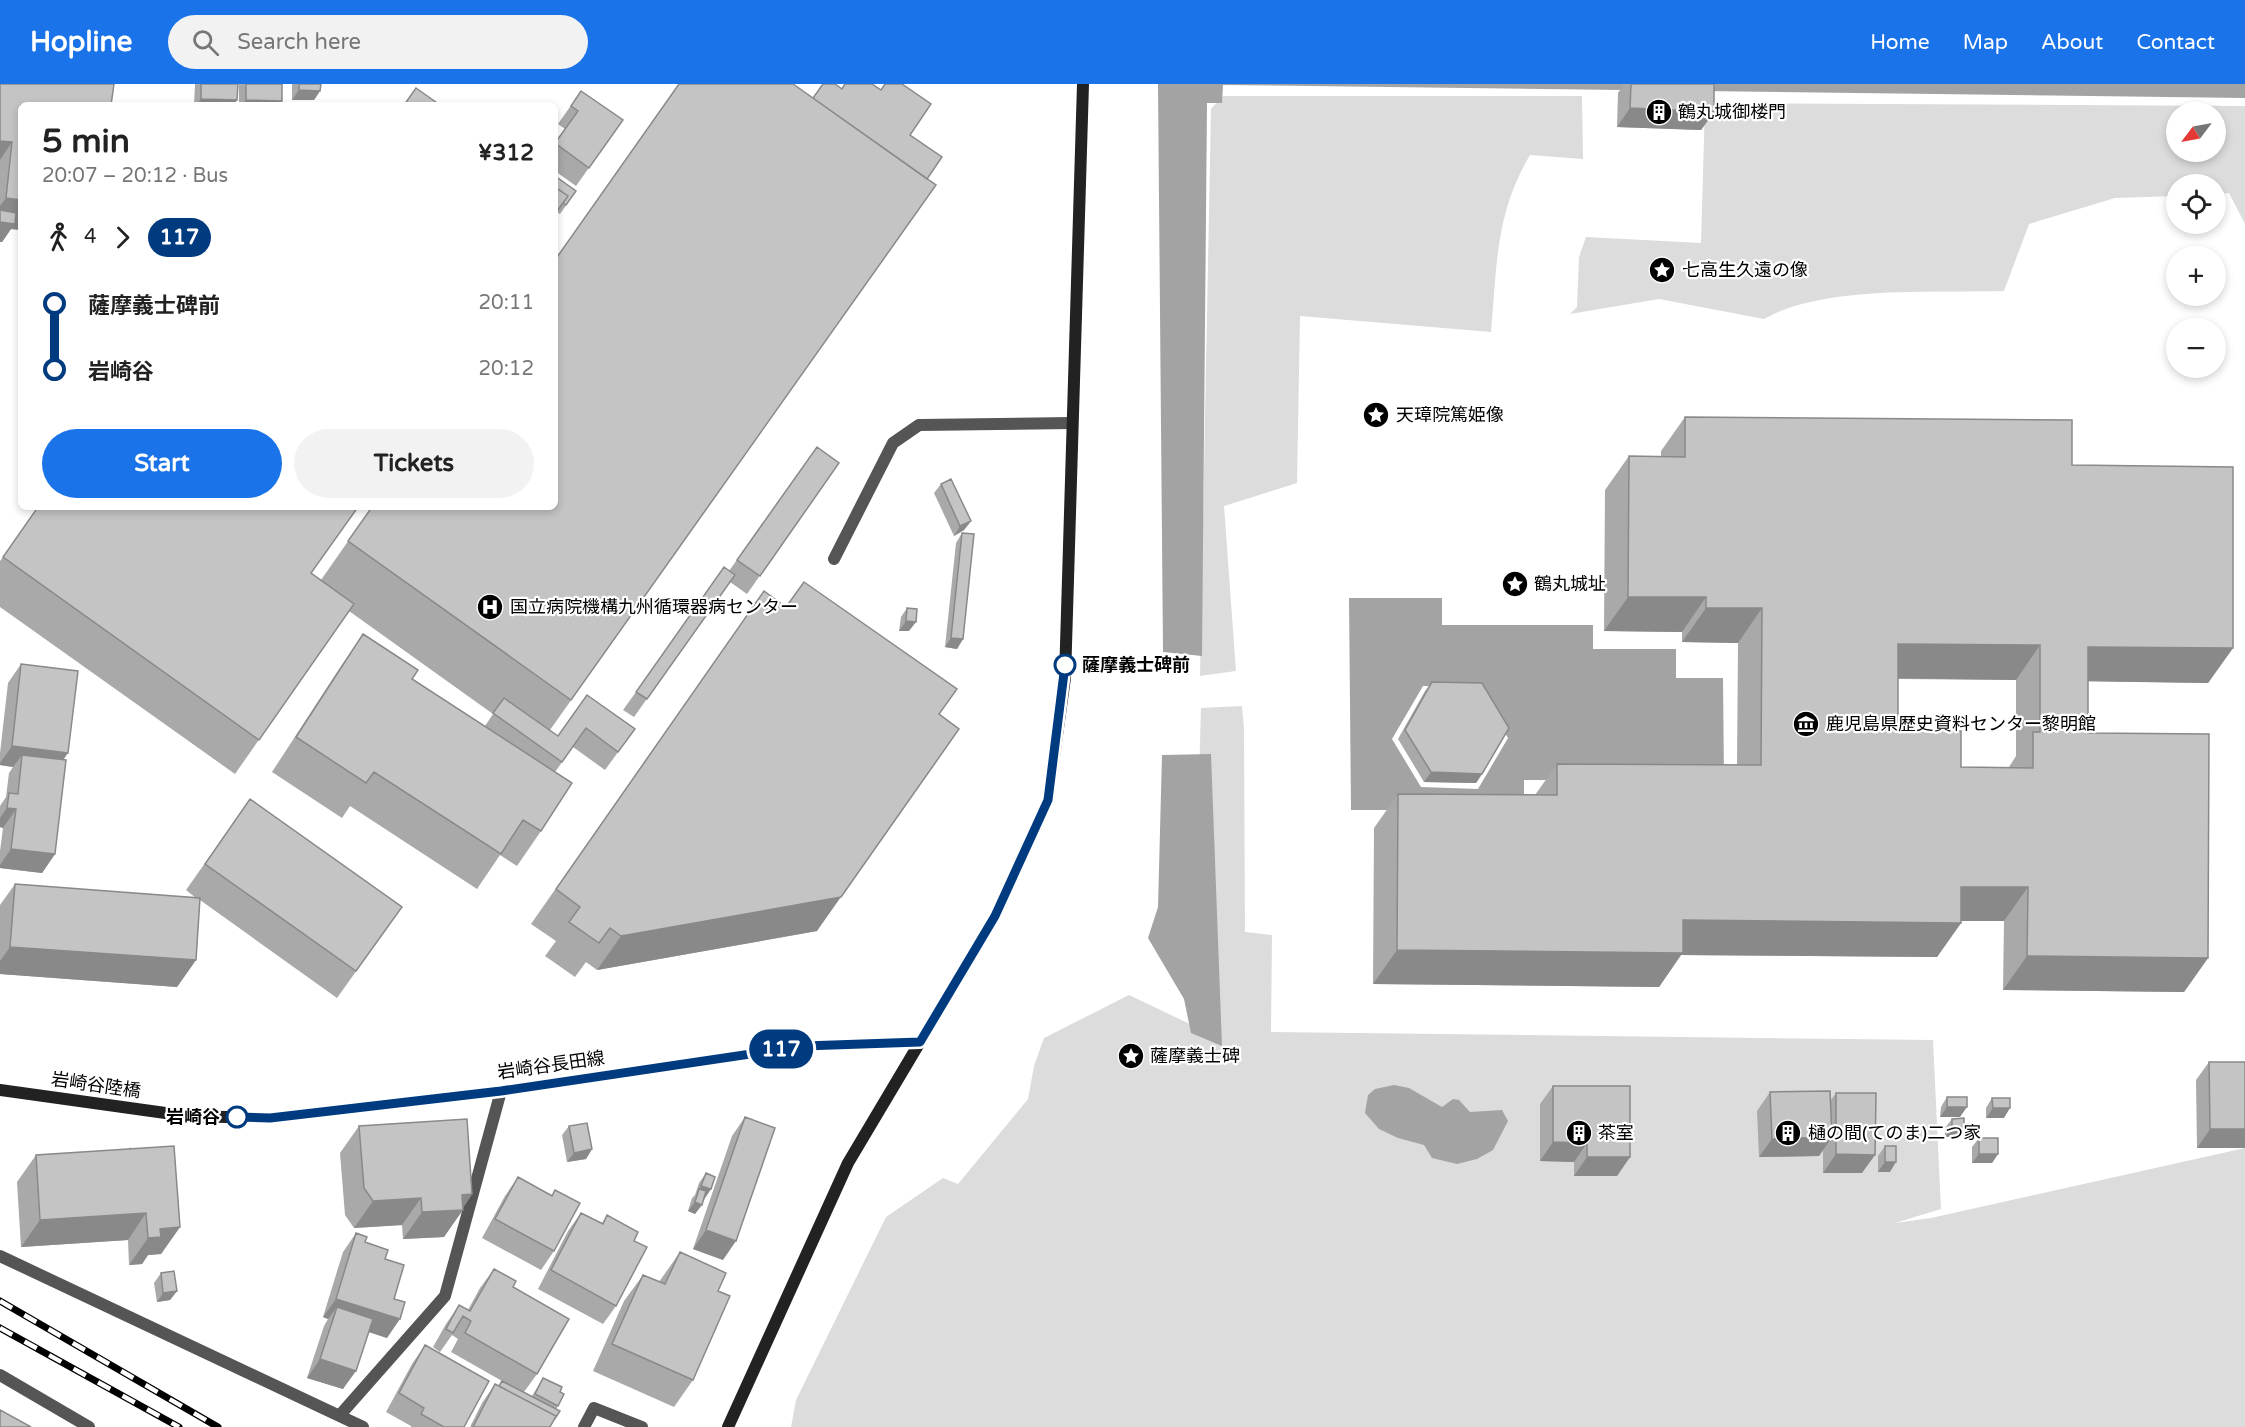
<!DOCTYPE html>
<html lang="en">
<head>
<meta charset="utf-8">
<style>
	:root { --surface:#fff; --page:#f2f2f2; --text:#222; --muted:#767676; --accent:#1a73e8 }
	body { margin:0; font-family:"Varela Round","Noto Sans JP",sans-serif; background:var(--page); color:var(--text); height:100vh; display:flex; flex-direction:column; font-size:22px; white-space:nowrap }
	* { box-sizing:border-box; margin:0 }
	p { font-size:20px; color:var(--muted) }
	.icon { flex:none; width:33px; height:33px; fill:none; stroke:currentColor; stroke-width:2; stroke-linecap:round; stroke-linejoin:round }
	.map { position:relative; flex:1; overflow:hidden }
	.drawer { position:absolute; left:18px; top:18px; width:540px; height:408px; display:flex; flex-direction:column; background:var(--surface); border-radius:9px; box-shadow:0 3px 9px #0003 }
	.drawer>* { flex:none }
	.badge { padding:0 12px; border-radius:20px; font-size:21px; line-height:39px }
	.needle { width:39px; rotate:238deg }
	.fabs { position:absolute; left:2166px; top:18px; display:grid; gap:12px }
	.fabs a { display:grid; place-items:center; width:60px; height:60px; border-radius:50%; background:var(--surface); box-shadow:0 3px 9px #0003; font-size:30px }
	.map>.badge { position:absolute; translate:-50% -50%; box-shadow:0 0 0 3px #fff }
	.legs { display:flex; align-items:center; gap:9px; height:66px; padding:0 24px; font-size:20px }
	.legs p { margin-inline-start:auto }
	.summary { display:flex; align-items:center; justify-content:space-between; height:102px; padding:0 24px }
	h1 { font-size:33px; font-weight:800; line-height:45px }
	.button { display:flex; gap:12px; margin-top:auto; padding:12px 24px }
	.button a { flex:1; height:69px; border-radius:36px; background:var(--accent); color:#fff; font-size:24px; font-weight:800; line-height:69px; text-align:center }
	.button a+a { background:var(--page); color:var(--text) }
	ul { padding:0 24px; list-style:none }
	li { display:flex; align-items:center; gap:21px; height:66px; font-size:22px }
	li i { display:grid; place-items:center; width:9px; height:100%; margin:0 8px; background:currentColor }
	li i::after { content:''; width:15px; height:15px; margin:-8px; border:4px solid; border-radius:50%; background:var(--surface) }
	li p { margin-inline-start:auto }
	li:first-child i { background:linear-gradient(#0000 50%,currentColor 0) }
	li:last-child i { background:linear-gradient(currentColor 50%,#0000 0) }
	header { display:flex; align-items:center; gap:36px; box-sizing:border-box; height:84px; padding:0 30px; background:var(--accent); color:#fff }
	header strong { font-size:28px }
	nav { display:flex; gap:33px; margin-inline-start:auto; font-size:21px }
	.search { width:420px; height:54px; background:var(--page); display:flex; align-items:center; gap:15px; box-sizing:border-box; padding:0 21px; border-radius:33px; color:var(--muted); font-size:22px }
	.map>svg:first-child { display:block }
	.green { fill:#dcdcdc; fill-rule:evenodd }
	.water { fill:#a3a3a3; fill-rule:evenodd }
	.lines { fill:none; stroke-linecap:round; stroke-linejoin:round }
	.lane { stroke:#555; stroke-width:12 }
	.street { stroke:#555; stroke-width:12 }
	.secondary { stroke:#222; stroke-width:12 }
	.rail-casing { stroke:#000; stroke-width:7 }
	.rail { stroke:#fff; stroke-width:4.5; stroke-dasharray:14; stroke-linecap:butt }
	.wall { fill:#a9a9a9; fill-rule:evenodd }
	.shaded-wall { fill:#898989 }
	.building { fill:#c4c4c4; stroke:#898989; stroke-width:1.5; fill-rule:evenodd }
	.line-1-casing { stroke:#fff; stroke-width:14 }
	.line-1 { stroke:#003b80; stroke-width:9 }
	.stop-1-dot { fill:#fff; stroke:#003b80; stroke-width:3 }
	.labels { text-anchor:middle; stroke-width:4.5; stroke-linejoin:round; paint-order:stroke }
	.poi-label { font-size:18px; fill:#000; stroke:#fff; text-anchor:start }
	.stop-label { font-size:18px; font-weight:bold; fill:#000; stroke:#fff; text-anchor:start }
	.street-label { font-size:18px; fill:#000; stroke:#fff }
</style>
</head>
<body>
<header>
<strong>Hopline</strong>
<div class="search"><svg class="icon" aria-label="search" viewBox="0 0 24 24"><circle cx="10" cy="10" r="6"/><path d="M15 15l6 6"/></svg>Search here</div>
<nav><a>Home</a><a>Map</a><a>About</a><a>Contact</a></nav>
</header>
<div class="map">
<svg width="2245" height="1343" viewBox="0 0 2245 1343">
	<rect width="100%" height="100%" fill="#fff"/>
	<path class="green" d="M1223,12h359l1,63 -53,-4c-35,59 -33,111 -39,177l-191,-16 -3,167 -73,23 12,165 -36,5 11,-567z
		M1705,19l540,3v118l-16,-31 -13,1v-10h-40v12l-61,2 -86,26 -25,67c-68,2 -181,-6 -240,28l-105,-20 -89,15 7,-7 2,-50 7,-20 115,6zM2176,28h40v40h-40z
		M1242,622l2,22 1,204 27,3 -1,97 662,8 8,169 -46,14 36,-5 314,-70v279h-1454l5,-27 90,-183 57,-39 15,6 70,-85 6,-33 10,-28 85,-43 63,30 9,-317z"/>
	<path class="water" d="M1158,0h1087v14l-1022,-13 -1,18h-15l-5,553 -39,-4z
		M1349,514h93v27h151v24h83v29h47l1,102h-200v30h-173zM1423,602l55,1 30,51 -30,51 -57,-2 -29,-48z
		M1211,670l11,292 -31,-13 -7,-34 -36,-61 10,-31 4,-152z
		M1394,1001l15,3 33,19 11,-8 6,1 11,12 32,-2 6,11 -15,29 -16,9 -20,5 -25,-6 -8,-13 -26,-7 -19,-9 -14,-16 3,-18 7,-6z"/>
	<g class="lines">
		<path class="lane" d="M834,475l59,-116 26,-18 153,-2"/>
		<path class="street" d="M0,1172l363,171
			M0,1291l89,52
			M340,1331l105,-119 56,-205
			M584,1343l10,-19 48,19"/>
		<path class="secondary" d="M0,1006l187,26 83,2 231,-27 303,-45 116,-4
			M728,1343l120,-264 147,-247 53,-116 17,-122 18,-594"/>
		<g class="rail-casing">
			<path id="rail" d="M0,1217l218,126
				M0,1244l179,99"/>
		</g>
		<use href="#rail" class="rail"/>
	</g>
	<path class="wall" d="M0,0l21,21v125l-10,-1 -9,13h-2z
		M195,0h43l-4,21h-40z
		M239,0h43v17l-3,4h-40z
		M292,0h29l-1,7 -6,9h-22z
		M1624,0h90v28l-13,18 -84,-3 1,-34z
		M581,7l42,29 -47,66 -21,-15v-27l10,-15 -7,-5z
		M813,14l97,37 17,44 9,6 -386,545 8,6 29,-41 48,34 -30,41 -32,-23 -18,25 -14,59 -24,35 -17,-11 -23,34 -127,-83 -8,12 -70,-46 67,-103 24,-35 49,45 73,47 8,-12 -144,-103 -114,163 -235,-167v-46l38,-54 273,66 10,7 51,-73h183z
		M555,92l21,15 -16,23 -3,-2z
		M1685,333l387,48 161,183 -25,35 -120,-2v52l120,225 -24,34 -181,-2 1,-69h-43v2l-24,34 -256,-2 -22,32 -286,-3 1,-156 24,-34 137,1 22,-31 180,1 1,-122 -56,-1v-10l-78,-1 1,-141 24,-34h32v-5zM1898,595l118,1v76l-7,11h-48l-63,-37z
		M817,363l22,16 -92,131 -17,-12 -96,135 -11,-7 13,-18 93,-121z
		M941,400l30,37 -7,9 -10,6 -20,-43z
		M962,449l1,106 -6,10 -12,-2 11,-104z
		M764,507l175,124 -122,216 -220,39 -11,-8 -11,15 -30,-21 11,-15 -25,-17z
		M907,524l2,23h-10l2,-14z
		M21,580l43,96 -9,94 -13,19 -42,-5v-17l3,-23 -3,-1v-21l6,-9 3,-24 4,-6 -13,-2v-12l8,-70z
		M1432,598l50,92 -6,9 -52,-1 -26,-43 27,-48z
		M250,715l152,108 -65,91 -137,-98 -4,60 -19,27 -177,-13v-69l15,-21 181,14 -10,-8z
		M2209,978h36v86h-48l-1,-68z
		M1553,1002l77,71 -13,19h-43v-14l-34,-1v-57z
		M1770,1008l61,8 5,-7 26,80h-39v-23l-4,6 -60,1 -2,-46z
		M1947,1013l13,20h-20l1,-10z
		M1992,1014l12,20h-18v-10z
		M745,1033l-22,143 -30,-11 39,-113z
		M1952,1035l5,18h-12v-9z
		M359,1042l113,68 -28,43 -41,2 -1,-14 -48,3 -9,-13 -5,-62z
		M569,1042l23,23 -6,10 -19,3 -5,-27z
		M1979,1054l19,16 -6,9h-20v-16z
		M1885,1062l5,26h-12v-16z
		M130,1063l50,80 -19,27 -13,1 -6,9 -13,1 -1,-25 -107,7 -4,-65 19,-27 93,-6z
		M706,1089l5,16 -16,25 -7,-3 4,-13 3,-3 4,-12z
		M518,1093l34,18 3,-5 -1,61 -13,19 -59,-32 23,-42z
		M581,1129l21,10 5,-8 27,26 -18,65 -13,18 -65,-35 30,-58z
		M356,1149l9,9 20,17 9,40 -7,39 -18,-6 -26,57 -36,-11 17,-52 4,-7 -5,-2 20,-65z
		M680,1168l38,39 -25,89 -19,27 -81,-36 31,-70 19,-26 16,7z
		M494,1185l19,18 24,87 -13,18 8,4 11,-18 17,14 -2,14 -2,3 -6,18h-80l12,-24 13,-19 4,2 3,-5 -51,-29 7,-13 -6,-4 -12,17 -7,-5 13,-23 13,-19 9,5 12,-22z
		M161,1189l16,18 -7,9 -13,2 -3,-19z
		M425,1261l39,82h-53v-1l-25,-14 26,-48z"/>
	<path class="shaded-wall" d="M299,6l21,1 -6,9h-22z
		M201,15l36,1 -3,5h-38z
		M246,16l36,1 -3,4h-37z
		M1630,24l84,4 -13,18 -84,-3z
		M0,57l12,1 -12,18z
		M6,114l15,2v30l-10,-1 -9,13h-2v-36z
		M971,437l-7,9 -10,6 6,-10z
		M1628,513h78l-24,35 -78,-1z
		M1706,524h56l-24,35 -56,-1z
		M906,537l10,1 -7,9h-10z
		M951,554l12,1 -6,10 -12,-2z
		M1898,560l142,1 -24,35 -142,-2z
		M2088,563l145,1 -25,35 -144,-2z
		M959,645l-142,202 -220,39 24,-34z
		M12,662l56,7 -13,19 -33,-17 -9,12 -13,-2v-2z
		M1431,688l51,2 -6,9 -52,-1z
		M7,724l9,1 -13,19 -3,-1v-9z
		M11,765l44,5 -13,19 -42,-5v-3z
		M1961,803h67l-24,34h-67z
		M1683,836l278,3 -24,34 -256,-2 -22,32 -286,-3 24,-34z
		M10,863l186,13 -19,27 -177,-13v-13z
		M2027,872l181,2 -24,34 -181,-2z
		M1947,1023h20l-7,10h-20z
		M1993,1024h17l-6,10h-18z
		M1952,1043h12l-7,10h-12z
		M2210,1045h35v19h-48z
		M1832,1053l-13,19 -60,1 13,-18z
		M1553,1058l34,1 -13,19 -34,-1z
		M592,1065l-6,10 -19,3 7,-9z
		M1836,1070l39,1 -13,18h-39z
		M1979,1070h19l-6,9h-20z
		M1587,1073h43l-13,19h-43z
		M1885,1078h11l-6,10h-12z
		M701,1102l10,3 -7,10 -5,-9z
		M472,1110l-11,16h2l-19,27 -41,2 19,-27 40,-17z
		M421,1114l-19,27 -48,3 19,-27z
		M695,1118l7,3 -7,9 -7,-3z
		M146,1129l-18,27 -107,7 19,-27z
		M180,1143l-19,27 -13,1 -6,9 -13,1 19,-27 12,-9z
		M706,1146l30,11 -13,19 -30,-11z
		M177,1207l-7,9 -13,2 6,-9z
		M336,1215l64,20 -13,19 -55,-18 5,-13 -9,12 -5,-2z
		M320,1275l36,12 -13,18 -36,-11z"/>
	<path class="building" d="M0,0h114l-3,21h-90v95l-15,-2 6,-56 -12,-1z
		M201,0h37l-1,16 -36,-1z
		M246,0h36v17l-36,-1z
		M299,0h22l-1,7 -21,-1z
		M679,0h114l143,101 -365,515 -223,-159 24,-34h183v-247z
		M823,0h12l7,5 3,-5h27l9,6 4,-6h17l29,20 -21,31 32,22 -15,22 -114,-81z
		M1631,0h83v28l-84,-4z
		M416,4l24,17h-36z
		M581,7l42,29 -34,48 -34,-25 23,-32 -7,-5z
		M555,92l21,15 -10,14 -3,-2 5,-7 -13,-9z
		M555,103l13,9 -13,18z
		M0,126l16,3 -1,11 -15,-2z
		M1685,333l387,3v45l161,2v181l-145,-1v86l121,1 -1,224 -181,-2 1,-69h-67v36l-278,-3v33l-286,-3 1,-156 159,1v-31l204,1 1,-157h-56v-11h-78l1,-141 56,1zM1898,560l142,1v87h-7v36l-72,-1v-36l-63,-1z
		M817,363l22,16 -79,113 -23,-16z
		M951,395l20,42 -11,5 -19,-42z
		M38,423h320l-47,66 43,31 -95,136 -256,-183z
		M962,449l12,1 -11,105 -12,-1z
		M724,483l11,8 -88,124 -11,-7z
		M804,498l153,107 -18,25 20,15 -118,168 -220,39 -11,-8 -11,15 -30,-21 11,-15 -24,-18 208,-298 22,16z
		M907,524l10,1 -1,13 -10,-1z
		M363,550l55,36 -6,9 160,104 -31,48 -18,-11 -22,34 -127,-82 -8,11 -70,-46z
		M21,580l57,7 -10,82 -56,-7z
		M1432,598l50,1 27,45 -27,46 -51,-2 -26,-42z
		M587,611l48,34 -17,23 -32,-24 -24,34 -69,-49 11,-15 54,38z
		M22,671l44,5 -11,94 -44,-5 5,-40 -9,-1 2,-15 9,1z
		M250,715l152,108 -46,64 -151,-107z
		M15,800l185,14 -4,62 -186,-13z
		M2209,978h36v67h-35z
		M1553,1002h77v71h-43v-14l-34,-1z
		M1830,1007l2,46 -60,2 -2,-47z
		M1836,1009h40l-1,62 -39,-1z
		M1947,1013h20v10h-20z
		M1992,1014h18v10h-17z
		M745,1033l30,11 -39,113 -30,-11z
		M1964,1034v9h-12v-8z
		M467,1035l5,75 -10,1 1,15 -41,2 -1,-14 -48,3 -9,-13 -5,-62z
		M587,1039l5,26 -18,4 -5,-27z
		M1979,1054h19v16h-19z
		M174,1062l6,81 -20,2 1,8 -13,1 -2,-25 -106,7 -4,-65z
		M1885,1062h11v16h-11z
		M706,1089l9,4 -4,12 -10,-3z
		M518,1093l34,19 3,-6 25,13 -26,48 -59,-32z
		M699,1105l7,2 -4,14 -7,-3z
		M581,1129l22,11 4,-9 31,17 -4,9 13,6 -31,59 -65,-36z
		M356,1149l11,4 -2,5 23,8 -3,9 19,6 -10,34 11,3 -5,17 -64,-20z
		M680,1168l46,21 -8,18 12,5 -37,84 -81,-36 31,-69 22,9z
		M494,1185l22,12 -3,6 56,32 -32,55 -72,-41 6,-12 -8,-5 -10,17 -7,-4 13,-24 11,6z
		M174,1187l3,20 -14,2 -2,-20z
		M337,1223l36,12 -17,52 -36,-12z
		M425,1261l64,36 -25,46h-20l-23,-13 3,-6 -25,-15z
		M543,1294l19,9 -2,5 4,2 -6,12 -23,-12z
		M502,1297l58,30 -6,9 2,-4 -57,-30z
		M495,1300l61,32 -6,11h-77z
		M0,1326l31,17h-31z"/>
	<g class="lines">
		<g class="line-1-casing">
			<path id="line-1" d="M237,1033l33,1 231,-27 303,-45 116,-4 75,-126 53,-116 17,-135"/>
		</g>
		<use href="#line-1" class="line-1"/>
	</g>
	<defs>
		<g id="building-disc" transform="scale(1.35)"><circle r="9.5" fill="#000" stroke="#fff"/><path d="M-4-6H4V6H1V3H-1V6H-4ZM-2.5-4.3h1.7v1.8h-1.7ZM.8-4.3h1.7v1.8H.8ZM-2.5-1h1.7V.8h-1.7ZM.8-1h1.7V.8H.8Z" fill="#fff"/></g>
		<g id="sight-disc" transform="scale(1.35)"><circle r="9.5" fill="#000" stroke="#fff"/><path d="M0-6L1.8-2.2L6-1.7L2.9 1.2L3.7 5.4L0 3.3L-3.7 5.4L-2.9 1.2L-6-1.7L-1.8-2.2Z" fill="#fff"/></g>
		<g id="hospital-disc" transform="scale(1.35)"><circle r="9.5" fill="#000" stroke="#fff"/><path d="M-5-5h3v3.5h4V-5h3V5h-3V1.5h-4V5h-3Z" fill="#fff"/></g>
		<g id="museum-disc" transform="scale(1.35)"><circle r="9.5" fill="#000" stroke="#fff"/><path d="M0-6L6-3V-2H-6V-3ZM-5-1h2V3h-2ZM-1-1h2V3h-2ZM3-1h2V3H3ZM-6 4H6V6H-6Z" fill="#fff"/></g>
	</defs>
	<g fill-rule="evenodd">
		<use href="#building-disc" x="1659" y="28"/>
		<use href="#sight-disc" x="1662" y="186"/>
		<use href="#sight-disc" x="1376" y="331"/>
		<use href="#sight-disc" x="1515" y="500"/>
		<use href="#hospital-disc" x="490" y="523"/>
		<use href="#museum-disc" x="1806" y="640"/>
		<use href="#sight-disc" x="1131" y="972"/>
		<use href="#building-disc" x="1579" y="1049"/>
		<use href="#building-disc" x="1788" y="1049"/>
	</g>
	<g class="stop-1-dot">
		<circle cx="1065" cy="581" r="10"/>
		<circle cx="237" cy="1033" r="10"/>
	</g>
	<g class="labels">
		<g class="poi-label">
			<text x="1678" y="34">鶴丸城御楼門</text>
			<text x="1682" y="192">七高生久遠の像</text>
			<text x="1396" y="337">天璋院篤姫像</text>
			<text x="1534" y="506">鶴丸城址</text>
			<text x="510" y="529">国立病院機構九州循環器病センター</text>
			<text x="1826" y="646">鹿児島県歴史資料センター黎明館</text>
			<text x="1150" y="978">薩摩義士碑</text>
			<text x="1598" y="1055">茶室</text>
			<text x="1808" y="1055">樋の間(てのま)二つ家</text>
		</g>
		<g class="stop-label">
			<text x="1082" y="587">薩摩義士碑前</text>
			<text x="220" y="1039" text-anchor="end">岩崎谷</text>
		</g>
		<g class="street-label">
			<text transform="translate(551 981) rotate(-8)" y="6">岩崎谷長田線</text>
			<text transform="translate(96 1001) rotate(8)" y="6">岩崎谷陸橋</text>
		</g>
	</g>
</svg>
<div class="fabs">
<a><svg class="needle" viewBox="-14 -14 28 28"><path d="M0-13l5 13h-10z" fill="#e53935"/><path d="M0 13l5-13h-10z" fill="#767676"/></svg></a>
<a><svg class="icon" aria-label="locate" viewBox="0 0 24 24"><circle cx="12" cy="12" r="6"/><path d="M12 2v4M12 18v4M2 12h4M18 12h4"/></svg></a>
<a>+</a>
<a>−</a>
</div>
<b class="badge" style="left:781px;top:965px;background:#003b80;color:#fff">117</b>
<section class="drawer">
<div class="summary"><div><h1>5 min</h1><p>20:07 – 20:12 · Bus</p></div><b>¥312</b></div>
<div class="legs"><svg class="icon" aria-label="walk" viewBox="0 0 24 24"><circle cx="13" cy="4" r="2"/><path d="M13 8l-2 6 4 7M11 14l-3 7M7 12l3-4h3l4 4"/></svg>4<svg class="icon" aria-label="forward" viewBox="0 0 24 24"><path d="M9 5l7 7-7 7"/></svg><b class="badge" style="background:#003b80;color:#fff">117</b></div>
<ul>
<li><i style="color:#003b80"></i><b>薩摩義士碑前</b><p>20:11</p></li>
<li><i style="color:#003b80"></i><b>岩崎谷</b><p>20:12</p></li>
</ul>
<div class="button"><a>Start</a><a>Tickets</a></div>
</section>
</div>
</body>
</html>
